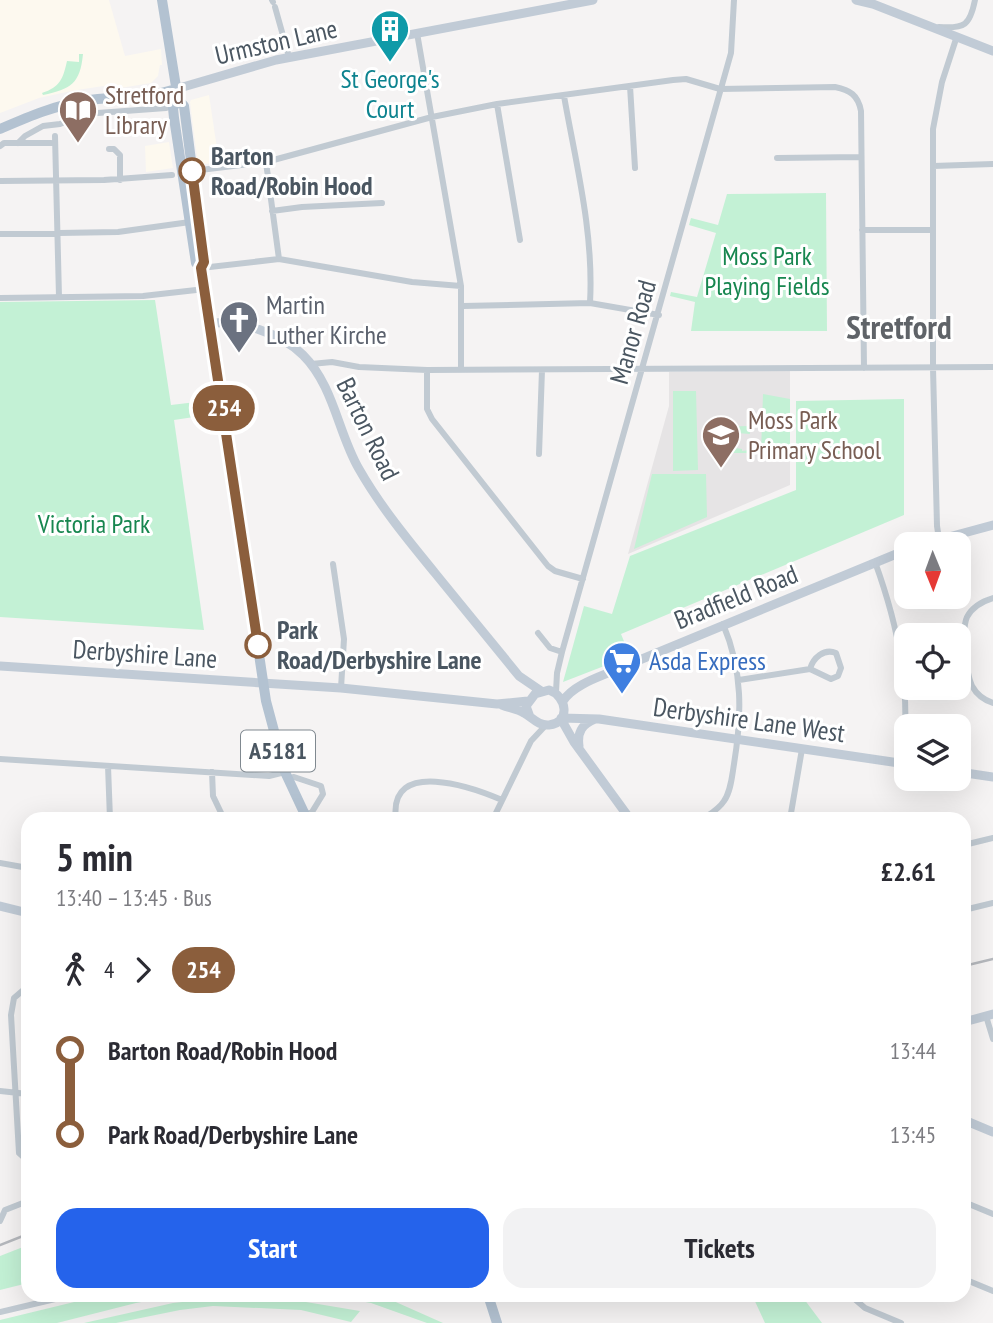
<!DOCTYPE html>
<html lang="en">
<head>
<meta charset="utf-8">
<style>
	:root { --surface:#fff; --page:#f2f2f3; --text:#2b2b33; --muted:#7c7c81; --accent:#2563eb }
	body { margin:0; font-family:"PT Sans Narrow",sans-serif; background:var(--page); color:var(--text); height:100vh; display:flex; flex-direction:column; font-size:26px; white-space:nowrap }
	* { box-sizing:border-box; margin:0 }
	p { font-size:23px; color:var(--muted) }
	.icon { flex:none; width:38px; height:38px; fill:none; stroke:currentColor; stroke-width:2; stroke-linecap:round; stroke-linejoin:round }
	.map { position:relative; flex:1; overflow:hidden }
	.details { position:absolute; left:21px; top:812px; width:950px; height:490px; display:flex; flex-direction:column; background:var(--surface); border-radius:21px; box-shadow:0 7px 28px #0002 }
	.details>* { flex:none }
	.badge { padding:0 14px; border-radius:23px; font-size:24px; line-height:46px }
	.needle { width:46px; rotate:179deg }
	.tools { position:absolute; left:894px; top:532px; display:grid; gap:14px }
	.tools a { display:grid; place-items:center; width:77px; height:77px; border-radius:14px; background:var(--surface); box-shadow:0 7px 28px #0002; font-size:35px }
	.map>.badge { position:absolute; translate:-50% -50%; box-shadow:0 0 0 4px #fff }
	.legs { display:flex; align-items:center; gap:10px; height:77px; padding:0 35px; font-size:23px }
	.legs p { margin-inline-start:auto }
	.overview { display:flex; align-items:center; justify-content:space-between; height:119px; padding:0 35px }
	h1 { font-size:38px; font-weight:700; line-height:52px }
	.button { display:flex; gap:14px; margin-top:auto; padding:14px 35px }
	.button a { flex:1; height:80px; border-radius:21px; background:var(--accent); color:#fff; font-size:28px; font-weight:700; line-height:80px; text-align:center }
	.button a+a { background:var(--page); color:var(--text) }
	ul { padding:0 35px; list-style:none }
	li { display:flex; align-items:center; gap:24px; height:84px; font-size:26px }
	li i { display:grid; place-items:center; width:10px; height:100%; margin:0 9px; background:currentColor }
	li i::after { content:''; width:18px; height:18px; margin:-9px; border:5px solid; border-radius:50%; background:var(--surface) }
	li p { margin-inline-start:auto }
	li:first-child i { background:linear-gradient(#0000 50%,currentColor 0) }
	li:last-child i { background:linear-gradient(currentColor 50%,#0000 0) }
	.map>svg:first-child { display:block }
	.commercial { fill:#fdf9ef }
	.education { fill:#e6e4e5 }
	.green { fill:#c3f1d5 }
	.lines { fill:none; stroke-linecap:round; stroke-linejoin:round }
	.street { stroke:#c1cad2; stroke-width:6 }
	.secondary { stroke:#c1cbd6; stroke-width:9 }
	.primary { stroke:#b3c2d1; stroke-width:10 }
	.rail { stroke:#b5b8bd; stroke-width:2.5 }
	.line-1-casing { stroke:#fff; stroke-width:16 }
	.line-1 { stroke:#8b5e3c; stroke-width:10 }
	.stop-1-dot { fill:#fff; stroke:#8b5e3c; stroke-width:3.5 }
	.labels { text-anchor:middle; stroke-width:6; stroke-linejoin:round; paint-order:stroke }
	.shield { fill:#fff; stroke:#808990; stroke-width:2 }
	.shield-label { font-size:24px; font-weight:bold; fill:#4a5661 }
	.street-label { font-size:26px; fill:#4a5661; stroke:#fff }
	.culture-label { font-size:26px; fill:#0d838f; stroke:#fff }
	.education-label { font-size:26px; fill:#785e54; stroke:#fff; text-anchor:start }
	.stop-label { font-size:26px; font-weight:bold; fill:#4a5661; stroke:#fff; text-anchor:start }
	.park-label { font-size:26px; fill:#17864f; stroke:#fff }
	.worship-label { font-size:26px; fill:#5b616d; stroke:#fff; text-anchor:start }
	.shop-label { font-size:26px; fill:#366cbe; stroke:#fff; text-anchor:start }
	.district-label { font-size:33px; font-weight:bold; fill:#5f6368; stroke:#fff }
</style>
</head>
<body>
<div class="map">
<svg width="993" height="1323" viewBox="0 0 993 1323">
	<rect width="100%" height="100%" fill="#f5f3f3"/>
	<path class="commercial" d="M0,0h109l16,56 36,-7 1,16h-2l-2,11 -7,7 -37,6 -11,-3 -32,5 -32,7 -39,15z
		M209,95l10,67 -21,3 -8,-63 1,-2z
		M169,142l4,26 -27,4 -1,-26z"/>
	<path class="education" d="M790,370v115l-162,69 41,-148v-34z"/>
	<path class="green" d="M79,54h4c-3,30 -12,35 -40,41l-1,-2c18,-6 21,-14 25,-32l12,1z
		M826,193l1,138h-136l4,-29 -25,-6 1,-4 26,5 19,-64 -27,-8 2,-7 27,7 9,-31z
		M155,300l16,105 42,-5 1,14 -40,6 30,210 -204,-13v-315z
		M673,391h23l2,79 -25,1z
		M763,394l27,5v54l-29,-1z
		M904,399v116l-283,119 9,22 -67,26 21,-76 28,8 18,-58 166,-66v-89z
		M749,426l1,8 -13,-1 -1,15 6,1v2l7,-1 1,3h-40v-4l14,1v-14l-14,1 -1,-10z
		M652,474h54l1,43 -73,32z
		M28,1241v42l-28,7v-34l23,-9 -1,-3z
		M103,1295h77l-44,8 -79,20h-57v-3z
		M328,1295h52l63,28h-16l-56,-20z
		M752,1295h49l21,28h-57z
		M219,1298l87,4 54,9 -9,11 -50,-12 -88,-4 -33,4 -64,13h-32l89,-20z"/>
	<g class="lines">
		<path class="street" d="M272,0l1,2
			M275,7l14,50
			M939,27c26,2 31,-2 36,-27
			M417,33l44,253v84
			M630,86l5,82
			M564,96c12,68 30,137 26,207
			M497,104l23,136
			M55,136l4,161
			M18,143l7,-7 18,-10 17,-2 24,-10 82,-6
			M0,146l4,-3h47
			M109,149h5l6,6v25
			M777,158l84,-1
			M266,162l13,97
			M933,166l60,-2
			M192,171l74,-9 166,-45 65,-13 176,-24 13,-1 34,10 115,-2c15,3 23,8 26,24l3,257
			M0,181l104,-1 68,-5
			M272,211l30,-4 80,-4
			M862,230h71
			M0,234l118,-2 72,-10
			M201,268l78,-9 133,23 49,4
			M0,298l143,-2 62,-7
			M463,306l127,-3 69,12
			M311,364l21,-2 27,5 68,3 566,-3
			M427,370v39l5,10 116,147 7,5 28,8
			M539,454l3,-84
			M939,539l-2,-13 -4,-158v-239l9,-47 14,-43
			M875,562c24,66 37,131 27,202
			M333,564l11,75 -3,49
			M993,598c-10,3 -21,9 -26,19 -6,13 -1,56 5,69 5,9 12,14 21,17
			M538,633l12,15 12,4
			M739,680l71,-11 21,10 7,-3 3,-8 -5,-15c-12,-5 -23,5 -26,16
			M556,692l1,-19 5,-21 169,-599 3,-53
			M0,759l269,17 16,-4
			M108,766l2,53
			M212,772l1,24 11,23
			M287,779l7,-2 27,9 2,8 -11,18 -7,3
			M396,819c-8,-62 78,-31 106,-19
			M493,819l38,-78 15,-16
			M703,819c7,-5 16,-10 21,-18 7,-10 8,-25 10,-37 8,-49 9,-93 -11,-140
			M790,819l12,-70
			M964,845l29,-7
			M0,863l28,5
			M964,910l29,-7
			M28,986l-14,12 -3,17 8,138 9,8
			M986,1016l7,23
			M0,1091l28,3
			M964,1202l29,12
			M0,1221l5,-11 23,-9
			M964,1279l29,12
			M850,1295l15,13 36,15
			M0,1312l72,-17"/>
		<path class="secondary" d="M856,0l17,4 120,47
			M176,89l100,-29 317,-60
			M210,323c30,-2 70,9 93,32 31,31 35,78 56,114 21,37 49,71 76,104 28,34 56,69 84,103l22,15
			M923,544l70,-19
			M0,666l341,22 156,16 31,-3
			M563,701c9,-14 30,-22 45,-28l298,-123
			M502,705c7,3 15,4 22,8 8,4 14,13 25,12 22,-2 18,-29 0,-35l-14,4 -9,12 4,11
			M561,718l38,1 307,45
			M561,719l13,23 56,77
			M579,746c-2,-14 3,-22 16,-27
			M959,772l34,5
			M0,906l28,7
			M964,1022l29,-8
			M964,1120l29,12"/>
		<path class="primary" d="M162,0l16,99 6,7 20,156 -3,6
			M178,99l-5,9 1,10 22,145 5,5 65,433 19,71 22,47
			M0,129c28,-12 53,-23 83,-28 31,-5 63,-2 93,-12
			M488,1295l9,28"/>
		<path class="rail" d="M964,966l29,-7
			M0,1245l28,-11"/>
	</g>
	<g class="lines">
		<g class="line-1-casing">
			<path id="line-1" d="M192,171l12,91 -3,6 57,377"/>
		</g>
		<use href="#line-1" class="line-1"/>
	</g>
	<defs>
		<g id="building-pin" transform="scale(2.0125)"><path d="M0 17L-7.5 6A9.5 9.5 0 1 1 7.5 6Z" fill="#0f9aa8" stroke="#fff"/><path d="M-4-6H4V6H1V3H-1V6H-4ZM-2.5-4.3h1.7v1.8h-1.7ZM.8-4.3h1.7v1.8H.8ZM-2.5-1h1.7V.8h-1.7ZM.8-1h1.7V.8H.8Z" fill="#fff"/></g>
		<g id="library-pin" transform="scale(2.0125)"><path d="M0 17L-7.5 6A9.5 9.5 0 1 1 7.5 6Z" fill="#8d6e63" stroke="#fff"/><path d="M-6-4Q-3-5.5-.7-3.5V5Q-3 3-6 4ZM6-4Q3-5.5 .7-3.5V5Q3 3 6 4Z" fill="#fff"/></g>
		<g id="church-pin" transform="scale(2.0125)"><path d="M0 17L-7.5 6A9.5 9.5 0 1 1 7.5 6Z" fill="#6b7280" stroke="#fff"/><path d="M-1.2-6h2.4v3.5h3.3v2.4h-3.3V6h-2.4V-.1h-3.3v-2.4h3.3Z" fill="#fff"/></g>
		<g id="school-pin" transform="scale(2.0125)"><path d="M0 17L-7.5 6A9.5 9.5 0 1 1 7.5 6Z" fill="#8d6e63" stroke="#fff"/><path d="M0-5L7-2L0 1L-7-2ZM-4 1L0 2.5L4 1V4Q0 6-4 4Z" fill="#fff"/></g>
		<g id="supermarket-pin" transform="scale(2.0125)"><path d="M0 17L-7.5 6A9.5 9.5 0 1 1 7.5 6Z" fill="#3f7fe0" stroke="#fff"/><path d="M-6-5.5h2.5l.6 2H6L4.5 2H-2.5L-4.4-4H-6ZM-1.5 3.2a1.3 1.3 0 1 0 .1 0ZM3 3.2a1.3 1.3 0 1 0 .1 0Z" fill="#fff"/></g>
	</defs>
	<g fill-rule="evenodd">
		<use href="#building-pin" x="390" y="29"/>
		<use href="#library-pin" x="78" y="110"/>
		<use href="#church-pin" x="239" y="320"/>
		<use href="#school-pin" x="721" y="435"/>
		<use href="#supermarket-pin" x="622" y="661"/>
	</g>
	<g class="stop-1-dot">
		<circle cx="192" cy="171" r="12"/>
		<circle cx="258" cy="645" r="12"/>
	</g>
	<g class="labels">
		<rect class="shield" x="241" y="730.5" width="74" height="41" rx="5"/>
		<g class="shield-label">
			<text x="278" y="759">A5181</text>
		</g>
		<g class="street-label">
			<text transform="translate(276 42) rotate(-13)" y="9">Urmston Lane</text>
			<text transform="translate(633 332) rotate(-74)" y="9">Manor Road</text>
			<text transform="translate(368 429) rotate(64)" y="9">Barton Road</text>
			<text transform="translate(736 597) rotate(-22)" y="9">Bradfield Road</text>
			<text transform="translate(145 654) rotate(4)" y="9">Derbyshire Lane</text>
			<text transform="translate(749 720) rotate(8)" y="9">Derbyshire Lane West</text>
		</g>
		<g class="culture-label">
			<text x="390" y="88">St George's<tspan x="390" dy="30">Court</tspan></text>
		</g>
		<g class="education-label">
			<text x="105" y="104">Stretford<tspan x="105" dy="30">Library</tspan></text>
			<text x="748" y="429">Moss Park<tspan x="748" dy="30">Primary School</tspan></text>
		</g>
		<g class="stop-label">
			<text x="211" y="165">Barton<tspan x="211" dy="30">Road/Robin Hood</tspan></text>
			<text x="277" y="639">Park<tspan x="277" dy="30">Road/Derbyshire Lane</tspan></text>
		</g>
		<g class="park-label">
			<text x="767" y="265">Moss Park<tspan x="767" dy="30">Playing Fields</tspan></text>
			<text x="94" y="533">Victoria Park</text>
		</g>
		<g class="worship-label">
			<text x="266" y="314">Martin<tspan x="266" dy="30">Luther Kirche</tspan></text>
		</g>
		<g class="shop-label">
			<text x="649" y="670">Asda Express</text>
		</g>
		<g class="district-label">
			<text x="899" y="339">Stretford</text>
		</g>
	</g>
</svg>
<div class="tools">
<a><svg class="needle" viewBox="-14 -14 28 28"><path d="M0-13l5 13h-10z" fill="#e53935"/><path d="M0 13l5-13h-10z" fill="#7c7c81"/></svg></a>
<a><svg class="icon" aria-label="locate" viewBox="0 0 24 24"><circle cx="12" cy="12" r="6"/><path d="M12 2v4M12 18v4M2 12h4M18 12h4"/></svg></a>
<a><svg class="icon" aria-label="layers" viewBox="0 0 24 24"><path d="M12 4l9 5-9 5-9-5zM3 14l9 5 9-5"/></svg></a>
</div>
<b class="badge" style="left:224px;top:408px;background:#8b5e3c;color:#fff">254</b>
<section class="details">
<div class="overview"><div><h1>5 min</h1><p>13:40 – 13:45 · Bus</p></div><b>£2.61</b></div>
<div class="legs"><svg class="icon" aria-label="walk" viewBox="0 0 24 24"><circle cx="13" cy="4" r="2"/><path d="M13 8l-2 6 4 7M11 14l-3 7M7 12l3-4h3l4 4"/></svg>4<svg class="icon" aria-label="forward" viewBox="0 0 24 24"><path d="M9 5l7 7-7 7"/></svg><b class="badge" style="background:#8b5e3c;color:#fff">254</b></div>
<ul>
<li><i style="color:#8b5e3c"></i><b>Barton Road/Robin Hood</b><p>13:44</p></li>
<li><i style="color:#8b5e3c"></i><b>Park Road/Derbyshire Lane</b><p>13:45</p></li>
</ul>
<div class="button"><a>Start</a><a>Tickets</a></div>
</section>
</div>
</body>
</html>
